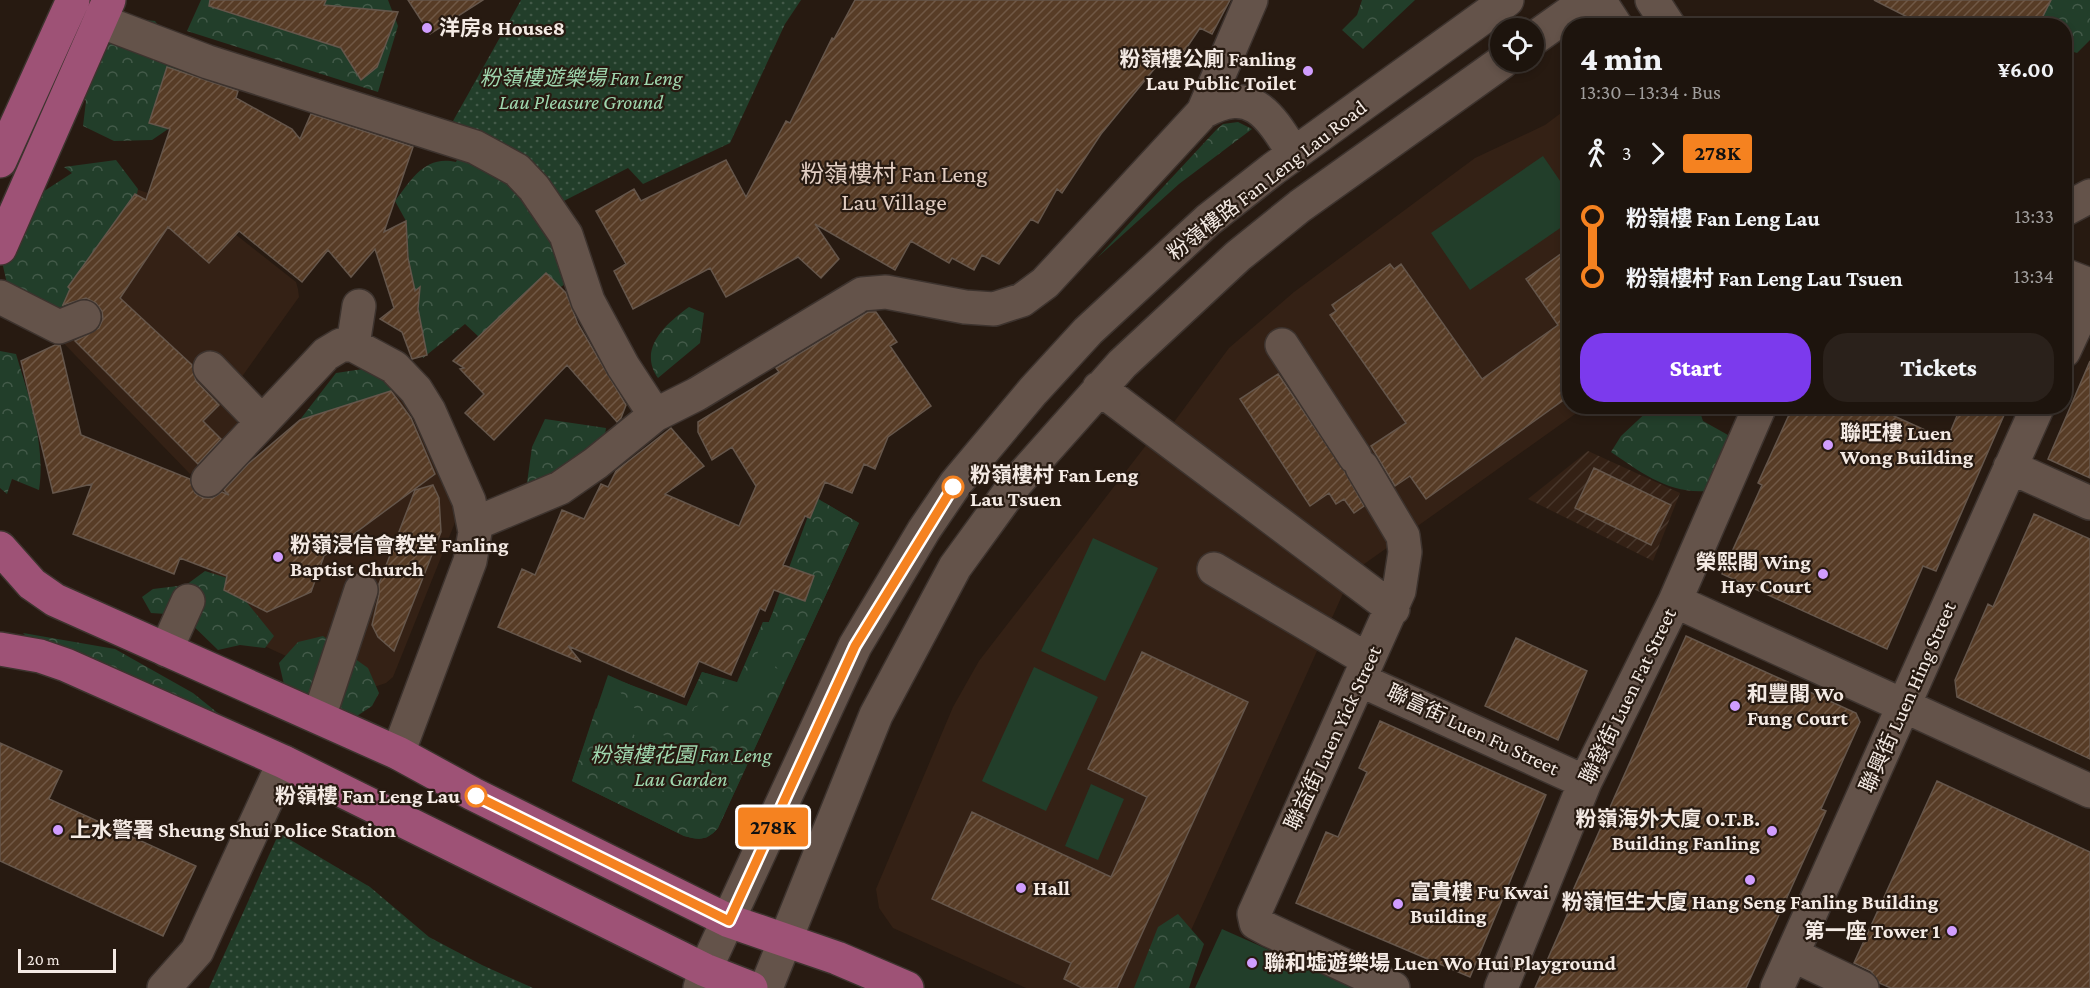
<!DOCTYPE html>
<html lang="en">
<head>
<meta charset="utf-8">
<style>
	:root { --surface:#1d140d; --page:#2a211b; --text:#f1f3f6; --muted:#a09e9d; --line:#3b332e; --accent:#7c3aed }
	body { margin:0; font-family:"Crimson Pro","Noto Sans SC",serif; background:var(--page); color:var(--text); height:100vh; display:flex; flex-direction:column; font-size:22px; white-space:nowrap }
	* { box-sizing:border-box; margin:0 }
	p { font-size:20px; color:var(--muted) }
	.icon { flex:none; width:33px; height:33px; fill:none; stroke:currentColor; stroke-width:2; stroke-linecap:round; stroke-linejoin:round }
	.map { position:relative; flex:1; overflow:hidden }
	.details { position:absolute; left:1562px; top:18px; width:510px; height:396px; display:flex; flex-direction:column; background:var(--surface); border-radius:24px; box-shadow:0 3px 9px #0003,0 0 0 2px var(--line) }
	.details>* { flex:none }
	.badge { padding:0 12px; border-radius:4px; font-size:21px; line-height:39px }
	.tools { position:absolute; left:1490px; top:18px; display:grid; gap:12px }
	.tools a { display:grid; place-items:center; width:54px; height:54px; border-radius:50%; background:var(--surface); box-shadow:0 3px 9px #0003,0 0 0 2px var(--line); font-size:30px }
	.scale { position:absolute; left:18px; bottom:15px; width:98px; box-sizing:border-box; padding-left:6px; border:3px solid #f4eae4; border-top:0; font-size:16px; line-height:21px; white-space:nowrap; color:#f4eae4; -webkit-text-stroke:4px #271a11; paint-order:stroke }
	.map>.badge { position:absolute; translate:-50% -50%; box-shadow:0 0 0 3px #fff }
	.legs { display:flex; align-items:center; gap:9px; height:66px; padding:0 18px; font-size:20px }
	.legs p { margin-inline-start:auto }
	.headline { display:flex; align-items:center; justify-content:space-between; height:102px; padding:0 18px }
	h1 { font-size:33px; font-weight:800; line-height:45px }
	.button { display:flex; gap:12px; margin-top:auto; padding:12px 18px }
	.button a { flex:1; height:69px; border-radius:24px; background:var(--accent); color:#fff; font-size:24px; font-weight:800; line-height:69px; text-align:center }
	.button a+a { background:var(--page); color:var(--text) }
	ul { padding:0 18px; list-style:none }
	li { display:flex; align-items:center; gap:21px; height:60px; font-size:22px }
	li i { display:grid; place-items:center; width:9px; height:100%; margin:0 8px; background:currentColor }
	li i::after { content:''; width:15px; height:15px; margin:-8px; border:4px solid; border-radius:50%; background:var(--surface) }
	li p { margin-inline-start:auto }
	li:first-child i { background:linear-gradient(#0000 50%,currentColor 0) }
	li:last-child i { background:linear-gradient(currentColor 50%,#0000 0) }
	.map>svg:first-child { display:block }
	.built { fill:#342115 }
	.industrial { fill:url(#industrial-furrows) }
	.green { fill:#223e2a }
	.forest { fill:url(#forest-crowns) }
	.park { fill:url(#park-dots) }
	.building { fill:url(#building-hatch); stroke:#65564b; stroke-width:1.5 }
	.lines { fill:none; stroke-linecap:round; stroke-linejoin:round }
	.minor-casing { stroke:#3d332e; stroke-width:36 }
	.major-casing { stroke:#3d332e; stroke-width:36 }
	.minor { stroke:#64534a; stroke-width:33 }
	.major { stroke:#9e5276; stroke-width:33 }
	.line-1-casing { stroke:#fff; stroke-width:14 }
	.line-1 { stroke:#f58220; stroke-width:9 }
	.poi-dot { fill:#d09dfe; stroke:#271a11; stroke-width:2 }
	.stop-1-dot { fill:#fff; stroke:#f58220; stroke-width:3 }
	.labels { text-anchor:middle; stroke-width:4.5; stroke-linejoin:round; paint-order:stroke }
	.poi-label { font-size:21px; font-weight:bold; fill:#f4eae4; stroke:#271a11; text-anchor:start }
	.park-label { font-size:21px; font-style:italic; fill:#9fd7ae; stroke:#271a11 }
	.street-label { font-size:21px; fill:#f4eae4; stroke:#271a11 }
	.stop-label { font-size:21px; font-weight:bold; fill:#f4eae4; stroke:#271a11; text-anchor:start }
	.quarter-label { font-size:24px; fill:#e2cec3; stroke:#271a11 }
</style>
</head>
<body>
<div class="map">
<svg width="2090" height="988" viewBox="0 0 2090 988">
	<defs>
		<pattern id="industrial-furrows" width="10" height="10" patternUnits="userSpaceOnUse" patternTransform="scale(1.5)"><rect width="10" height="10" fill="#342115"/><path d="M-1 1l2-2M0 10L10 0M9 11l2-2" fill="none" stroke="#48372c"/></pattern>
		<pattern id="forest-crowns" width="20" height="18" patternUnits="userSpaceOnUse" patternTransform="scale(1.5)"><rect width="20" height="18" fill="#223e2a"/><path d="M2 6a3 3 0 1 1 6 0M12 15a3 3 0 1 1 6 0" fill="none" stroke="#435a49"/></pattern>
		<pattern id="park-dots" width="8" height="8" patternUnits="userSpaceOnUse" patternTransform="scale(1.5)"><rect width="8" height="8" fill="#223e2a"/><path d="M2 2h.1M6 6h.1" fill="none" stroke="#435a49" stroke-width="1.8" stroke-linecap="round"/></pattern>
		<pattern id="building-hatch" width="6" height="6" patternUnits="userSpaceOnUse" patternTransform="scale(1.5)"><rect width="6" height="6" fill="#573c26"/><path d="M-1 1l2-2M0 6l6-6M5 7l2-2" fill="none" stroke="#705845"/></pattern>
	</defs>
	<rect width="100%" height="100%" fill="#271a11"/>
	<path class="built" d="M1569,107v299l16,1 -225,160 -189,-141 58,-78 65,-56 181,-134 70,-33z
		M96,175l115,40 85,67 2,7 1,8 -58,81 17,28 -34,40 -34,28 -142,-147z
		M397,389l54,107 5,24 -63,157 -7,6 -24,8 -165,-76 33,-100 -17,-17 86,-77z
		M1147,444l198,145 -180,399h-139l-133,-60 -14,-20 -3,-19 77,-182 26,-46z"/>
	<path class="industrial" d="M1588,451l92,42 -27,68 -125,-62z"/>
	<path class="green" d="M1543,156l26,38v28l-99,68 -39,-57z
		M815,497l44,26 -141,305c-11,13 -19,12 -34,8l-112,-55 36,-106 77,34 17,-37 35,10 26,-60h6z
		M1093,538l65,30 -53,113 -64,-30z
		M1034,667l64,30 -52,114 -64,-30z
		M1091,784l33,15 -26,61 -33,-14z
		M1222,929l132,59h-159z"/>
	<path class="forest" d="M201,0h187l10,26 -20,66 -191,-61z
		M1362,0h53l-52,49 -21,-19 15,-15z
		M2051,0h39v40l-13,13 -13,-4v-23l-26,-2z
		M137,19l18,2 39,53 -15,26 -5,25 -22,15 -38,1 -31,-15 3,-25 -20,-26z
		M1238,122l14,7 -73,55 -82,74 120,-129 6,-5z
		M461,150l57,27 54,103 -93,57 -14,-13 -42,34 -8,-19 4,-30 -10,-46 -3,-42 -11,-20c17,-22 30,-46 61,-39z
		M116,160l22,29 -5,24 -40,67 -16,36 -19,-5 -50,-23 -8,-35 38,-58 34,-22 -8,-6z
		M689,307l15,6 -4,30 -42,35c-21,-30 9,-55 31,-71z
		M0,351l16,3c13,43 30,91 23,136l-27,-11 -5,15 -7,-6z
		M363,369l17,7 17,13 -98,32 37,-48z
		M1652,407h50l-3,2 4,12 25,14 -6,28 -13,18 -3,10c-37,3 -66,-19 -95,-39l10,-16z
		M545,419l61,9 -2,14 -50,38 -27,3 5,-36z
		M825,503l34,20 -69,149 -15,-4 6,-19 -2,-11 -10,-3 -8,10 -16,37h-7l25,-60h6l43,-102z
		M205,571l22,7 47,58 -9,12 -25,-3 -22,5 -36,-35 -31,-2 -9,-16 11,-8 33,-4z
		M23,633l92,16 78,44 31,25 -170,-51z
		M323,636l45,32 11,25 -7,13 -24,16 -62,-29 -7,-30 19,-21z
		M702,672c18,5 29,8 32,28l-12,14 -9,-1 -11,-9 -8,4 -4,16 22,12 15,-3 21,-34 11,-8 10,-12 16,3 -67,146c-11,13 -19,12 -34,8l-112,-55 24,-73 17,23 17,-2 5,7 10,41 23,17 26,-8c-2,-15 -3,-40 -19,-47 -9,-4 -19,-5 -28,-9l-5,-14 -24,-26 5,-8 64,24z
		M1178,914l26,30 -15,44h-55l24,-61z"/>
	<path class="park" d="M521,0h280l-16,24 -55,119 -87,41 -15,-16 -70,36 -49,-57 -56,-26z
		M279,833l91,54 59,50 53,28 51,23h-324z"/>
	<path class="building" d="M210,0h116l-2,5 74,7 -21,55 -16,13 -20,-32 -132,-42z
		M408,0h75l-53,34z
		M855,0h375l-18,34 -12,-6 -25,37 -11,-8 -63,77 -39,59 -5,-4 -19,34 -7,-4 -32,45 -17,-9 -8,15 -22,-12 -3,5 -38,-22 -16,29 -80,-46 24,35 -18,19 -23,-21 -72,40 -16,-29 -77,41 -19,-38 12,-7 -30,-53 38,-22 7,12 85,-41 20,37 40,-76 4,2 42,-85 2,1z
		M1874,0h177l-13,26h-113z
		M167,67l71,24 -2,7 56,31 8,10 11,-25 102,33 -29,85 22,-11 2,37 7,33 5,-4 -2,22 9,46 -15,4 -10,-27 -22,-13 14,-11 -19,-59 -24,28 -23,-27 -26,32 -63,-51 -30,32 -41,-36 -48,71 72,67 4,16 23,24 -16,16 18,18 -23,25 -123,-123 24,-13 4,-9 -1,-8 -6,-8 -10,-5 -23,7 7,-16 -2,-2 67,-93 11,6 24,-71 -21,-6z
		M1569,248v148l-143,103 -16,-23 -15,10 -24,-40 35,-23 -76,-108 6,-4 -4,-6 58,-41 4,5 7,-5 81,115 76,-54 -32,-46z
		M546,273l20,20 12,31 48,81 -5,13 -4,4 -50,-57 -73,75 -29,-27 19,-19 -24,-25 4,-1 -11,-7z
		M868,312h8l21,30 -7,4 41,60 -43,31 -13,32 -11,-5 -12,29 -27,-11 -15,36 -5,-2 -22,49 31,11 -9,25 -31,-11 -9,21 -5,-3 -29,67 -32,-14 -15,36 -116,-51 13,16 -83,-35 24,-58 13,6 27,-65 22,9 17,-35 7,3 8,-16 55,-43 33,38 -39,28 74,32 17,-40 -24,-39 -20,13 -14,-28v-10l81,-50 -3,-4z
		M55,345h5l21,90 109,44 5,14 8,5h10l9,-6 7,3 -5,-5 24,-26 52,-44 91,-29 20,27 24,56 -111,82 -13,36 -44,20 -43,-22 3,-14 -47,-18 -6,16 -101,-40 19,-50 -39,9 -32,-132z
		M2090,361v117l-42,-19z
		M1278,374l67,98 19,34 -10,7 -10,-14 -8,5 -7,-11 -19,13 -70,-107z
		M1793,406h105l-4,10 53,24 14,-34h47l-72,165 -13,-5 -36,83 -165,-75 40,-89 -4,-2z
		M1594,468l77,37 -20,40 -76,-37z
		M433,485l6,13 2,34 -47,119 -16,-14 -6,-12 7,-30v-11l36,-94z
		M2034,514l56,25v220l-133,-62 -2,-17 33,-76 5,3z
		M1686,636l170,77 4,9 -39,87 5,2 -80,177h-211l36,-82 -4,-2z
		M1516,638l71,33 -29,69 -73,-34z
		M1142,652l106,50 -131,286h-35l-18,-9 7,-16 -139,-64 40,-87 139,65 36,-80 -59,-28z
		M1380,721l166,74 -76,182 -174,-74 30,-71 12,5 29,-65 -8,-4z
		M0,743l62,28 -13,28 147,67 -33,70 -163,-75z
		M1937,781l153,71v136h-199l-12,-5 -8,-12 -17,-8z"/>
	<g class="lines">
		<g class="minor-casing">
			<path id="minor" d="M1599,0l17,26
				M1652,0l17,26
				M100,21l108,41 267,85 42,23 17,18 32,47 22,66 35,65 32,49
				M1533,39l55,-39
				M1203,112l48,-112
				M2064,210l26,-14
				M2064,275l26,10
				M0,297l59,30 25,-10
				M353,345l6,-39
				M1282,345l73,112
				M2064,351l26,-56
				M210,368l52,54
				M1099,388l294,221
				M1362,467l41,69 2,16 -6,39 -145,323 2,9 13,7 124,58
				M2010,467l80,36
				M208,480l118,-126 15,-9h12l41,22 22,23 13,21 40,90 6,31 -5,29 -72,192
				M474,524l86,-36 36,-25 59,-48 42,-21 165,-100 24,-2 79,15 29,2 28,-9 23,-17 158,-171c49,-28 67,4 91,42
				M1214,569l154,91
				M1675,601l415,190
				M166,650l22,-49
				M1360,680l225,102
				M319,717l42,-127
				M1793,955l69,33
				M164,988l33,-37 87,-189
				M700,988l5,-18 150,-324 69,-116 32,-47 77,-92 55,-60 120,-111 65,-51 234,-169
				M766,988l110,-273 79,-148 61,-84 106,-119 116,-108 62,-50 202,-144
				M1501,988l84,-206 90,-181 85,-195
				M1777,988l261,-582"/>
		</g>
		<g class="major-casing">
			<path id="major" d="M0,161l73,-161
				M0,248l109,-248
				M0,548l32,36 23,16 343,153 75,41 256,127 108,37 70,30
				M0,649l40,7 26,9 218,97 421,208 46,18"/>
		</g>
		<use href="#minor" class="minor"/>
		<use href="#major" class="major"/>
	</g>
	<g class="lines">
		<g class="line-1-casing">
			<path id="line-1" d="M476,796l253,125 126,-275 98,-159"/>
		</g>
		<use href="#line-1" class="line-1"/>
	</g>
	<g class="poi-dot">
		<circle cx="427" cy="28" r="6"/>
		<circle cx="1308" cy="71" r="6"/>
		<circle cx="1828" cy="445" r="6"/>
		<circle cx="278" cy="557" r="6"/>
		<circle cx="1823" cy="574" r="6"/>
		<circle cx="1735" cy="706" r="6"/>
		<circle cx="58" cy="830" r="6"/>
		<circle cx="1772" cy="831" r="6"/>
		<circle cx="1750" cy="880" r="6"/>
		<circle cx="1021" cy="888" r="6"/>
		<circle cx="1398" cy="904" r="6"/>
		<circle cx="1952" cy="931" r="6"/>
		<circle cx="1252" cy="963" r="6"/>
	</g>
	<g class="stop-1-dot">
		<circle cx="953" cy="487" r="10"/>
		<circle cx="476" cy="796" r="10"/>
	</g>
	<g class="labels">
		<g class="poi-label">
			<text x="439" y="35">洋房8 House8</text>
			<text x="1296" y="66" text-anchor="end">粉嶺樓公廁 Fanling<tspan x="1296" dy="24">Lau Public Toilet</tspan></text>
			<text x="1840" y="440">聯旺樓 Luen<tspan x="1840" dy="24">Wong Building</tspan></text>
			<text x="290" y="552">粉嶺浸信會教堂 Fanling<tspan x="290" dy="24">Baptist Church</tspan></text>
			<text x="1811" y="569" text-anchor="end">榮熙閣 Wing<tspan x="1811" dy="24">Hay Court</tspan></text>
			<text x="1747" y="701">和豐閣 Wo<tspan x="1747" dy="24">Fung Court</tspan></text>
			<text x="1760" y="826" text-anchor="end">粉嶺海外大廈 O.T.B.<tspan x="1760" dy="24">Building Fanling</tspan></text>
			<text x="70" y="837">上水警署 Sheung Shui Police Station</text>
			<text x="1033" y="895">Hall</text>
			<text x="1410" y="899">富貴樓 Fu Kwai<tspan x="1410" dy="24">Building</tspan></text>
			<text x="1750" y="909" text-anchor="middle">粉嶺恒生大廈 Hang Seng Fanling Building</text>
			<text x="1940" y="938" text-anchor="end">第一座 Tower 1</text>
			<text x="1264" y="970">聯和墟遊樂場 Luen Wo Hui Playground</text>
		</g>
		<g class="park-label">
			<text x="581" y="85">粉嶺樓遊樂場 Fan Leng<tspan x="581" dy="24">Lau Pleasure Ground</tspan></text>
			<text x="681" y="762">粉嶺樓花園 Fan Leng<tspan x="681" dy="24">Lau Garden</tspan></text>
		</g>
		<g class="street-label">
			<text transform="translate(1267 180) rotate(-38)" y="7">粉嶺樓路 Fan Leng Lau Road</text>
			<text transform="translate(1628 696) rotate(-64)" y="7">聯發街 Luen Fat Street</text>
			<text transform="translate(1908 697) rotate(-66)" y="7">聯興街 Luen Hing Street</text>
			<text transform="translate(1473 730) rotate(25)" y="7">聯富街 Luen Fu Street</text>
			<text transform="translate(1333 738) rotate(-65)" y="7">聯益街 Luen Yick Street</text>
		</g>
		<g class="stop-label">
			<text x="970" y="482">粉嶺樓村 Fan Leng<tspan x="970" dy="24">Lau Tsuen</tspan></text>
			<text x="460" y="803" text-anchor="end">粉嶺樓 Fan Leng Lau</text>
		</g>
		<g class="quarter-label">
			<text x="894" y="182">粉嶺樓村 Fan Leng<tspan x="894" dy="28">Lau Village</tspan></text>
		</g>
	</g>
</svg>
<div class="tools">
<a><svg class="icon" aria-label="locate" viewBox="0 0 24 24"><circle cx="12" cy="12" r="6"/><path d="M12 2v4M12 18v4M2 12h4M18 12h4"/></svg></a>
</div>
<div class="scale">20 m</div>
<b class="badge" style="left:773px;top:827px;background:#f58220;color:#111">278K</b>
<section class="details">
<div class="headline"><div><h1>4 min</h1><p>13:30 – 13:34 · Bus</p></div><b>¥6.00</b></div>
<div class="legs"><svg class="icon" aria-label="walk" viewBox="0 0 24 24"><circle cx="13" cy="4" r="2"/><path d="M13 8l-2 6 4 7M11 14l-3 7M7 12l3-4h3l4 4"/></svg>3<svg class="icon" aria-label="forward" viewBox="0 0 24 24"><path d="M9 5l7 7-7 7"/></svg><b class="badge" style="background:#f58220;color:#111">278K</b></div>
<ul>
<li><i style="color:#f58220"></i><b>粉嶺樓 Fan Leng Lau</b><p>13:33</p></li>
<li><i style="color:#f58220"></i><b>粉嶺樓村 Fan Leng Lau Tsuen</b><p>13:34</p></li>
</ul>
<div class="button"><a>Start</a><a>Tickets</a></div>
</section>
</div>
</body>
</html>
